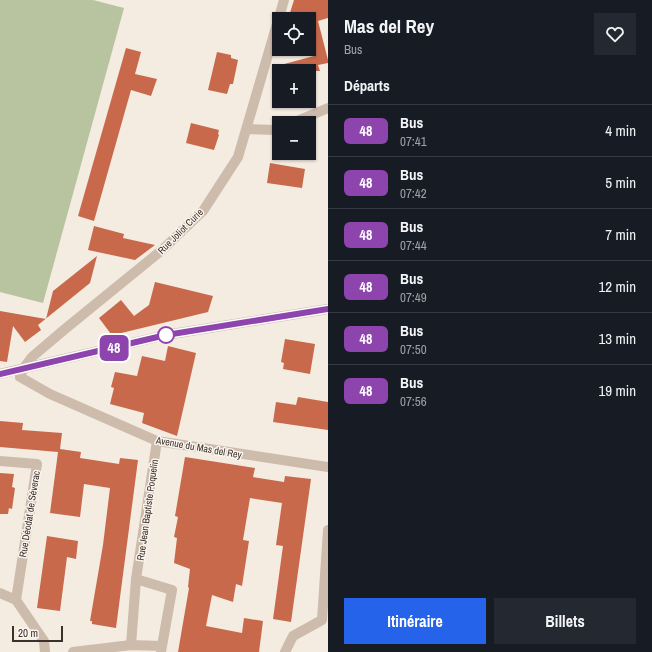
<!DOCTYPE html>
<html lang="fr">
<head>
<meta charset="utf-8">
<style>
	:root { --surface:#171b24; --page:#242831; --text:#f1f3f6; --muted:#9ea1a6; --line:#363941; --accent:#2563eb }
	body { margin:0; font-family:"Archivo Narrow",sans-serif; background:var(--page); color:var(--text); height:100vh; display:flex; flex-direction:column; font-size:15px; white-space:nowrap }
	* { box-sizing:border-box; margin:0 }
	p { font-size:13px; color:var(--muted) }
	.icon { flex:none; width:22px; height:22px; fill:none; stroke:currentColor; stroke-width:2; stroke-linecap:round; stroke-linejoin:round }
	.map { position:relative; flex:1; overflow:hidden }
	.drawer { display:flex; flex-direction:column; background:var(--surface); width:324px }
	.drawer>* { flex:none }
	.badge { padding:0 8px; border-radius:6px; font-size:14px; line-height:26px }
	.controls { position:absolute; left:272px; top:12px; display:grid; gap:8px }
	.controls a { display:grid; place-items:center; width:44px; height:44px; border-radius:0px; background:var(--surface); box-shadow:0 1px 3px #0004; font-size:20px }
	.scale { position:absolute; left:12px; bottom:10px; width:51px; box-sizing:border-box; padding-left:4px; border:2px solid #3b302b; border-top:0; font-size:11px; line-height:14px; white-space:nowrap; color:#3b302b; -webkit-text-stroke:3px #fbf5ee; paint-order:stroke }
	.map>.badge { position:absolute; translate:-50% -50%; box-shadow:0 0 0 2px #fff }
	h2 { padding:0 16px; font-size:15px; line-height:36px }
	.round { display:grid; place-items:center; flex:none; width:42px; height:42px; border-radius:0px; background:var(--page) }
	.head { display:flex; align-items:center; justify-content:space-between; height:68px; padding:0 16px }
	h1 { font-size:19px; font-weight:700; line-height:30px }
	.button { display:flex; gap:8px; margin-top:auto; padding:8px 16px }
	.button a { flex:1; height:46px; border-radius:0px; background:var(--accent); color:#fff; font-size:16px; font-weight:700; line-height:46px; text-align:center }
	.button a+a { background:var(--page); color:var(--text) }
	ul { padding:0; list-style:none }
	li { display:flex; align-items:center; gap:12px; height:52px; padding:0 16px; border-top:1px solid var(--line) }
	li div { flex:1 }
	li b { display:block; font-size:15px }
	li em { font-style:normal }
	li .badge { min-width:44px; font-weight:700; text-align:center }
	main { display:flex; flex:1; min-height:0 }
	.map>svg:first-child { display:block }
	.green { fill:#b8c4a0 }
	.building { fill:#c8694b }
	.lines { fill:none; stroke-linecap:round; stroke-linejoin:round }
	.minor { stroke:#cdbbac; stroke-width:10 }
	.line-casing { stroke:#fff; stroke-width:9 }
	.line { stroke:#8e44ad; stroke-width:6 }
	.stop-dot { fill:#fff; stroke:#8e44ad; stroke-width:2 }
	.labels { text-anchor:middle; stroke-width:3; stroke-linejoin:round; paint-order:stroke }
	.street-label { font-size:10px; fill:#3b302b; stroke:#fbf5ee }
</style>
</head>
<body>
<main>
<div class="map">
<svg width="328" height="652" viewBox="0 0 328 652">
	<rect width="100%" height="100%" fill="#f4ebe1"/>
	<path class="green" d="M0,0h93l31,8 -81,295 -43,-11z"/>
	<path class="building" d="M294,0h34v18l-10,3 10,39v3l-10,2 2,6h-47v-4l41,-11 -5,-18v-19h-21z
		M126,48l15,4 -6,22 22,5 -6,17 -20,-6 -37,131 -16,-5z
		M217,52l14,3v3l7,2 -5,24h-3l-3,10 -19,-4z
		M191,123l28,7 -1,4 1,1 -5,15 -28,-7z
		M270,163l35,6 -3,19 -35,-5z
		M94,226l30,8 -1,4 32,7 -20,15 -47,-10z
		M97,256l-7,27 -52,42 3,5 -16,12 -12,-16 -6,36 -7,-1v-50l46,8 7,-28z
		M155,282l58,14 -5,16 -99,24 2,-2 -12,-16 22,-18 13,16 15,-11z
		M285,339l30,5 -5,30 -27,-5 1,-6 -3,-1z
		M168,346l28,7 -19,83 -35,-13 2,-10 -34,-9 4,-16 -3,-1 4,-15 22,4 5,-20 23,5z
		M298,397l30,5v28l-55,-8 3,-20 20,3z
		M0,421l23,2 -1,7 40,3 -2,16 21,3 -1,6 39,6 1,-6 18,2 -22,168 -24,-4v-3h-2l13,-76 7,-57 -26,-4 -4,33 -30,-4 8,-61 -58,-5z
		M185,457l70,11 -2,9 31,5 1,-6 26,3 -20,143 -18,-3 10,-73 -7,-1 6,-42 -32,-5 -7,42 6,1 -7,45 -6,-2 -3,18 -21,-7 -6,31 36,7 2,-15 19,3 -4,31h-81l11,-64 -1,-1 2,-18 -16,-6 3,-25 -3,-1 4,-20 -3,-1z
		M0,473l14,1 -2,13 3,1 -3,21 -3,-1 -1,6h-8z
		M47,536l31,5 -2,18 -9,-2 -7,54 -23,-3z"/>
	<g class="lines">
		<path class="minor" d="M284,0l-46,157 -35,54 -41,39 -97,79 -33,28 -9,12 -3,8 30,17 107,47 171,26
			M292,123l36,-15
			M247,129l27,1 5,-2
			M0,374l166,-39 162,-26
			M157,441l-21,138 -5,66 31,1 -1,6
			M0,461l37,3 -21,136
			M136,579l36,11 -10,56
			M0,593l16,7
			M16,600l28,41 1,11
			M73,652l58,-7
			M285,652l8,-16 29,-16 6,-90"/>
	</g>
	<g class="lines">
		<g class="line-casing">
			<path id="line" d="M0,374l166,-39 162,-26"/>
		</g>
		<use href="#line" class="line"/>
	</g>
	<circle class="stop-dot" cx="166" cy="335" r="8"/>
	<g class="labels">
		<g class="street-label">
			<text transform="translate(180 231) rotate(-45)" y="4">Rue Joliot Curie</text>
			<text transform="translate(199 447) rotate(10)" y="4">Avenue du Mas del Rey</text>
			<text transform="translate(147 510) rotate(-82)" y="4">Rue Jean Baptiste Poquelin</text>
			<text transform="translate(29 514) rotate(-81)" y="4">Rue Déodat de Séverac</text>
		</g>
	</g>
</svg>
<div class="controls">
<a><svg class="icon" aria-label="locate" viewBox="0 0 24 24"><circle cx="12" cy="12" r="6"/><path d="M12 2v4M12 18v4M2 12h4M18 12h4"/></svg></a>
<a>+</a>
<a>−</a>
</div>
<div class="scale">20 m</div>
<b class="badge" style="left:114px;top:348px;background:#8e44ad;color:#fff">48</b>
</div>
<section class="drawer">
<div class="head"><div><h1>Mas del Rey</h1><p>Bus</p></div><a class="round"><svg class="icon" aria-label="heart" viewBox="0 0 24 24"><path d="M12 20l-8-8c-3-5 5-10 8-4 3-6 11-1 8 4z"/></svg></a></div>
<h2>Départs</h2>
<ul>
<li><span class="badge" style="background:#8e44ad;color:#fff">48</span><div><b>Bus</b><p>07:41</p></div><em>4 min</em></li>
<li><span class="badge" style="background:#8e44ad;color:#fff">48</span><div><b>Bus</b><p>07:42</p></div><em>5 min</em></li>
<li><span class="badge" style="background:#8e44ad;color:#fff">48</span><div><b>Bus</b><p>07:44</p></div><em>7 min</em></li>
<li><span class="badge" style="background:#8e44ad;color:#fff">48</span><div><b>Bus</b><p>07:49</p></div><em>12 min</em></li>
<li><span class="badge" style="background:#8e44ad;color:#fff">48</span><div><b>Bus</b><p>07:50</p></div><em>13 min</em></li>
<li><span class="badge" style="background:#8e44ad;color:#fff">48</span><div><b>Bus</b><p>07:56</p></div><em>19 min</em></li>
</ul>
<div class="button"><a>Itinéraire</a><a>Billets</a></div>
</section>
</main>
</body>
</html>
